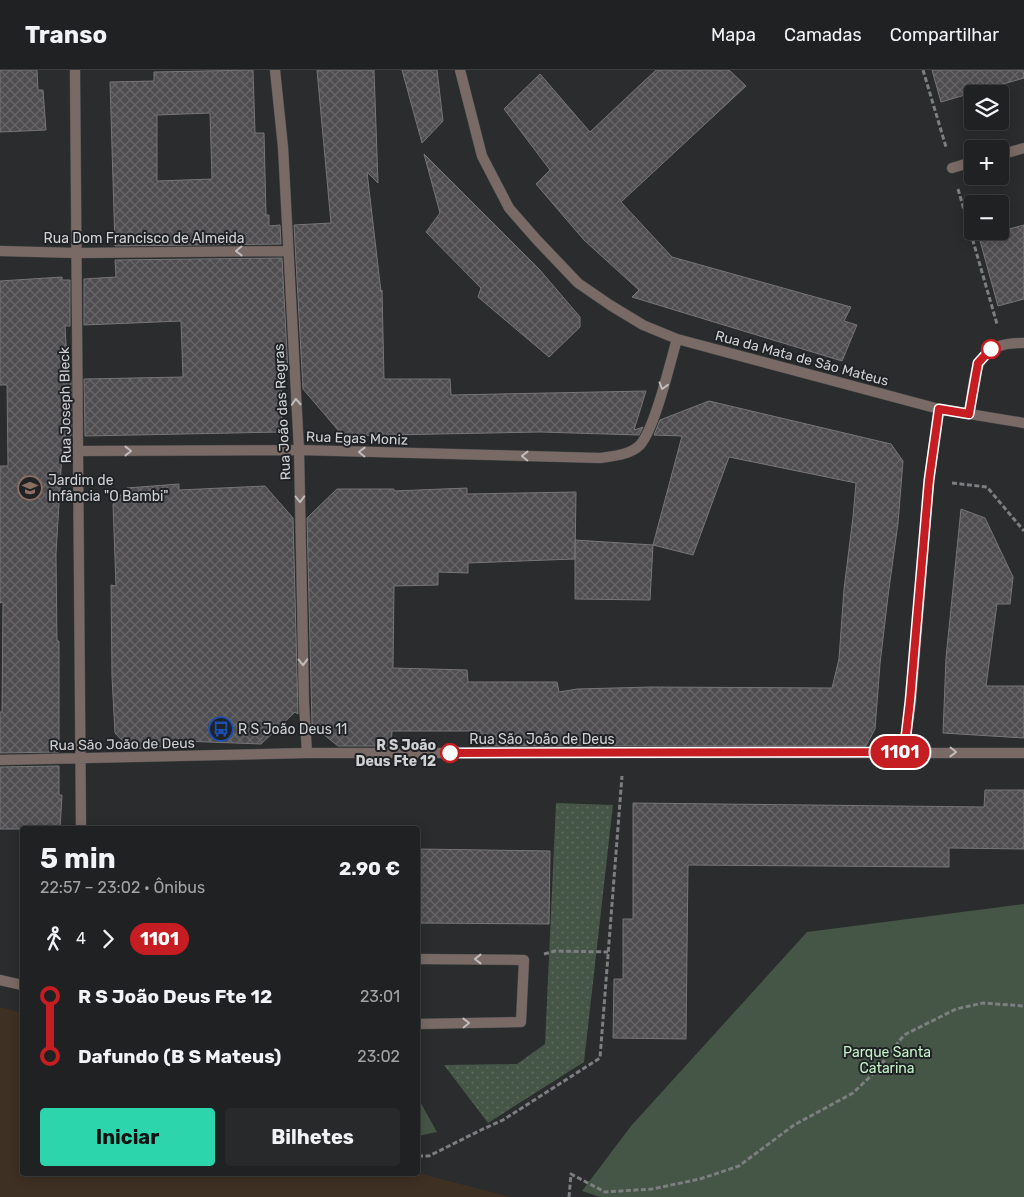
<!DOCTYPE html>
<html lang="pt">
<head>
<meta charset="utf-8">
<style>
	:root { --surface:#202122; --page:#28292a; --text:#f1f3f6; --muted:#a2a3a5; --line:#3d3e40; --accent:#2cd5ab }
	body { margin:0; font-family:Rubik,sans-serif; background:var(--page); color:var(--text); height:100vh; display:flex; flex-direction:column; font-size:19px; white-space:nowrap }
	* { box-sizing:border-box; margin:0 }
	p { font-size:16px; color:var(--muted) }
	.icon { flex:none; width:28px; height:28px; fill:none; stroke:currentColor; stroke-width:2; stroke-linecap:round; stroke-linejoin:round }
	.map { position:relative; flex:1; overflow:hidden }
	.drawer { position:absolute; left:20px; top:756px; width:400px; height:350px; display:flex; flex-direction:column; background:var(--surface); border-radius:5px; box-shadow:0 2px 12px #0003,0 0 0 1px var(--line) }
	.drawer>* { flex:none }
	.badge { padding:0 10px; border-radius:16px; font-size:18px; line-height:32px }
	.buttons { position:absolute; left:964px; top:15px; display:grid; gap:10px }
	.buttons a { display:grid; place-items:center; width:45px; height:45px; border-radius:5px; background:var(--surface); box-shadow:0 2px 12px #0003,0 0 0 1px var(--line); font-size:25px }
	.map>.badge { position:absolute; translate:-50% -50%; box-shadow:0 0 0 2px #fff }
	.legs { display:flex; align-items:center; gap:8px; height:55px; padding:0 20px; font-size:16px }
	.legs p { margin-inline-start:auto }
	.summary { display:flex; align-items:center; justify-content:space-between; height:85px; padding:0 20px }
	h1 { font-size:28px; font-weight:700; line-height:38px }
	.primary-button { display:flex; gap:10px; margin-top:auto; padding:10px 20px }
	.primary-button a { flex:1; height:58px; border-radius:5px; background:var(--accent); color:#111; font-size:20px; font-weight:700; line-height:58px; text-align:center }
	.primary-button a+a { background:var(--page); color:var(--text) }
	ul { padding:0 20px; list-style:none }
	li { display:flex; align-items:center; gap:18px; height:60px; font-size:19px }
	li i { display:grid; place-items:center; width:8px; height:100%; margin:0 6px; background:currentColor }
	li i::after { content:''; width:12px; height:12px; margin:-6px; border:4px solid; border-radius:50%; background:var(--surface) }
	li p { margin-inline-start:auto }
	li:first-child i { background:linear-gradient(#0000 50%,currentColor 0) }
	li:last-child i { background:linear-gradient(currentColor 50%,#0000 0) }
	header { display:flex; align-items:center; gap:30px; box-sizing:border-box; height:70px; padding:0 25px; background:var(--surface); border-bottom:1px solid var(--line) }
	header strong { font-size:24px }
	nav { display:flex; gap:28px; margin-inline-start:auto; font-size:18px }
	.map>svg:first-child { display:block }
	.education { fill:#3e3023 }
	.grass { fill:url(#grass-dots) }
	.green { fill:#455546 }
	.building { fill:url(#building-cross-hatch); stroke:#777578; fill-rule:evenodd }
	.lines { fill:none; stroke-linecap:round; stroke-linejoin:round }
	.street-casing { stroke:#484a4c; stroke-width:11 }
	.path { stroke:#7c7e80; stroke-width:3; stroke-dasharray:5 2.5; stroke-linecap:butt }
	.street { stroke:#7a6a65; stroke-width:10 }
	.oneway { stroke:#bfbcbd }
	.line-1-casing { stroke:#fff; stroke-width:11 }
	.line-1 { stroke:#c61d23; stroke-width:8 }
	.stop-1-dot { fill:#fff; stroke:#c61d23; stroke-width:2.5 }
	.labels { text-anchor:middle; stroke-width:4; stroke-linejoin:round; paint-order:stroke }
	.street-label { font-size:14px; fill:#d0d1d3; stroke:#202225 }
	.poi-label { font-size:14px; fill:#d0d1d3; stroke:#202225; text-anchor:start }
	.stop-label { font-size:14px; font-weight:bold; fill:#d0d1d3; stroke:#202225; text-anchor:end }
	.park-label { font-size:14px; fill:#c3f3c6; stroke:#202225 }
</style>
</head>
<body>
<header>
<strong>Transo</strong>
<nav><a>Mapa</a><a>Camadas</a><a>Compartilhar</a></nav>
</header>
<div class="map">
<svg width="1024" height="1127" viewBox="0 0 1024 1127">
	<defs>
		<pattern id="grass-dots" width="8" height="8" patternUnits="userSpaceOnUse" patternTransform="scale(1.25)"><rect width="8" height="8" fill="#455546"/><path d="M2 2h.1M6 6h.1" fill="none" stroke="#5f6c60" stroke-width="1.8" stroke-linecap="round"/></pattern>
		<pattern id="building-cross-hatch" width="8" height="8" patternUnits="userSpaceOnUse" patternTransform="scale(1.25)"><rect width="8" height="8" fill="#4f4d50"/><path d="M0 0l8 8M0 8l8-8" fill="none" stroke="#676668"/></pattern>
	</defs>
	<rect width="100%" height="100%" fill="#2a2c2e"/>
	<path class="education" d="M0,937l22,6v161l396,-1 93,24h-511z"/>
	<path class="grass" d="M556,733l57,2 -29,257 -96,61 -44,-58 73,-1 28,-20z"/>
	<path class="green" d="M1024,834v293h-424l-18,-6 49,-65 176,-194z
		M418,1028l19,34 -19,4z"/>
	<path class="building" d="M0,0h37l1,20h5l3,40 -46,2z
		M253,0l2,63h9l2,82h3v11l11,-1 1,19 -166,2 -5,-164 44,-1v-9zM210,43l2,66 -55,2v-66z
		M317,0h57l4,113 -11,-11 14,120 1,-2 2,89h66l1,16 195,-4 -12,39 9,-3 -4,8 -99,-3 -202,4v-6l-35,-41 -9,-164 37,-2z
		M402,0h35l6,51 -21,22z
		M656,0h73l17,16 -125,116 51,55 179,50 -7,14 13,4 -15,36 -210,-64 7,-7 -55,-50 -48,-56 14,-14 -46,-61 36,-35 50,58z
		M932,0h91l1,8 -83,24z
		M424,84l115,115 41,48v10l-31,30 -71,-60 3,-9 -55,-56 14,-19z
		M1024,155v74l-26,7 -19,-69z
		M282,188l6,114 -7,-8 1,68 -197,4 -1,-57 99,-2 -2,-56 -97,4v-46l32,-2 -1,-17z
		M62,207v3h8v46h-5l3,53h3v57h-8l-7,118 1,87h2v111l-59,1v-41h2l1,-110 -3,1v-137h8l-1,-81h-7v-104z
		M709,331l182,43 12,17 -5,62 -10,73 -8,68 -5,65 -9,17h-385v-15h-89l-1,15h-53l-26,-21 -5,-207 30,-29h57v2l73,-3v6l109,-2 -1,67 -107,4v10l-30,-1v13l-44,1 -1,82 74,2 1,12h89l2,10 18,-3 75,-2 180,1 7,-29 5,-70 9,-72 3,-34 -127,-26 -36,98 -40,-10 29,-109 -28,-1 6,-15z
		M179,414v6l86,-4 28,32 5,196 -3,-2 -34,32 -79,-3v4l-52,4 -15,-16 -3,-56 -1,-92 5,1 -3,-82 14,-16z
		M961,439l24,9 28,59 -3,27h-13l-11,82h38v52l-81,-5 3,-75z
		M575,470l78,5 -3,55 -75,-1z
		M59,696v29h3l-2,34h-60v-62z
		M985,720h39v59l-75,-1v19l-261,-2 -2,174 -73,-1 1,-59h9v-60h10v-116l351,4z
		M418,779l132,2 -1,73 -131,-1z"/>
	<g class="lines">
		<g class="street-casing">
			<path id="street" d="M75,0l6,759
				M275,0l8,77 16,303 5,253 3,50
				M460,0l22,86 27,52 28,32 41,43 32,22 33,20 34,14 262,70 85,14
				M1000,85l24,-7
				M952,98l20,-6
				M0,181l77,2 211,-2
				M969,344c7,-41 3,-72 55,-71
				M79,381l220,-1 301,8c13,-2 30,-3 40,-13 15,-17 30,-82 37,-106
				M904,682l7,-51 18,-221 10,-71
				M0,690l307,-7h717
				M418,889l106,1 -3,62 -103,2
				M0,910l22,5"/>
		</g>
		<path class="path" d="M923,0l23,77
			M958,119l39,135
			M952,413l35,4 37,44
			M544,884l11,-3 53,1
			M418,1086h11l52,-26 22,-10 97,-62 22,-282
			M569,1127l2,-23 34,18 47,-3 48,-10 39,-13 55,-41 59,-32 23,-22 28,-36 52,-26 27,-6 41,3"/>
		<use href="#street" class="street"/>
	</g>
	<defs><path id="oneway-chevron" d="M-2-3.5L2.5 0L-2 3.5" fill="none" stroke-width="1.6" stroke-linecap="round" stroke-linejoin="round" transform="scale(1.25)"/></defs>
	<g class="oneway">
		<use href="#oneway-chevron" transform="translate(239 181) rotate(179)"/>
		<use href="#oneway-chevron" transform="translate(663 316) rotate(107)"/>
		<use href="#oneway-chevron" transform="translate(296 332) rotate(-93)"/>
		<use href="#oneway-chevron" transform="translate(128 381)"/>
		<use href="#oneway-chevron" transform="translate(362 382) rotate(-179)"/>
		<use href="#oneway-chevron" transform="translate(525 386) rotate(-179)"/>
		<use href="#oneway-chevron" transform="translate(300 429) rotate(89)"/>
		<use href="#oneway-chevron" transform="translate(303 592) rotate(89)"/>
		<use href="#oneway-chevron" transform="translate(953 682) rotate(1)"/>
		<use href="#oneway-chevron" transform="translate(478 889) rotate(-180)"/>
		<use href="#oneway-chevron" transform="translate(466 953) rotate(-1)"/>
	</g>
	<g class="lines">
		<g class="line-1-casing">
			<path id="line-1" d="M450,683l454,-1 6,-51 19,-221 10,-71 30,5 9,-51 13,-14"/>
		</g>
		<use href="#line-1" class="line-1"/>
	</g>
	<defs>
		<g id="school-ring" transform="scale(1.25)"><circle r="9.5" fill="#202225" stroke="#8d6e63" stroke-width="1.5"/><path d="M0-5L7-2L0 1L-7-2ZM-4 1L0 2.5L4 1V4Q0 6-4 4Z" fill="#8d6e63"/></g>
		<g id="bus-ring" transform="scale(1.25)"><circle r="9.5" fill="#202225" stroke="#1a4fb4" stroke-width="1.5"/><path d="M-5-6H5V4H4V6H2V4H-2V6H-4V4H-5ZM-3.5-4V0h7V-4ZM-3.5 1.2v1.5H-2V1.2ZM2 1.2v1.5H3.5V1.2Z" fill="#1a4fb4"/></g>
	</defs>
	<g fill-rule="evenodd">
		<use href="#school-ring" x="30" y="418"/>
		<use href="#bus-ring" x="221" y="659"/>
	</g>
	<g class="stop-1-dot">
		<circle cx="991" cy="279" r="9"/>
		<circle cx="450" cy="683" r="9"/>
	</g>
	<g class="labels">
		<g class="street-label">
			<text x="144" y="173">Rua Dom Francisco de Almeida</text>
			<text transform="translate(802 288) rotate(15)" y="5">Rua da Mata de São Mateus</text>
			<text transform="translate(65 335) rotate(-91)" y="5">Rua Joseph Bleck</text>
			<text transform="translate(282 342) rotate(-93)" y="5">Rua João das Regras</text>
			<text transform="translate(357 368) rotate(2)" y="5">Rua Egas Moniz</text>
			<text x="542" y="674">Rua São João de Deus</text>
			<text transform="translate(122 674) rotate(-1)" y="5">Rua São João de Deus</text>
		</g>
		<g class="poi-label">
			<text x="48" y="415">Jardim de<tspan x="48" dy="16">Infância "O Bambi"</tspan></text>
			<text x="238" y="664">R S João Deus 11</text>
		</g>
		<g class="stop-label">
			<text x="436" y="680">R S João<tspan x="436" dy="16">Deus Fte 12</tspan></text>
		</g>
		<g class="park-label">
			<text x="887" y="987">Parque Santa<tspan x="887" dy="16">Catarina</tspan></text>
		</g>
	</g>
</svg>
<div class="buttons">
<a><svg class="icon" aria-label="layers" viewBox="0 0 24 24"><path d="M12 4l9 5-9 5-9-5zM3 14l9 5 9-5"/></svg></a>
<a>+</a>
<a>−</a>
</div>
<b class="badge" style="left:900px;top:682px;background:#c61d23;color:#fff">1101</b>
<section class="drawer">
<div class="summary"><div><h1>5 min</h1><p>22:57 – 23:02 · Ônibus</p></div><b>2.90 €</b></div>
<div class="legs"><svg class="icon" aria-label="walk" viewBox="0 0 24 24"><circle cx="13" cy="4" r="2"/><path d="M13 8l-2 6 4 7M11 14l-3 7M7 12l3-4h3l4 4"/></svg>4<svg class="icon" aria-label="forward" viewBox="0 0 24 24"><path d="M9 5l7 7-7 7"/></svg><b class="badge" style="background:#c61d23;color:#fff">1101</b></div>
<ul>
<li><i style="color:#c61d23"></i><b>R S João Deus Fte 12</b><p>23:01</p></li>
<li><i style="color:#c61d23"></i><b>Dafundo (B S Mateus)</b><p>23:02</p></li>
</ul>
<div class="primary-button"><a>Iniciar</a><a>Bilhetes</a></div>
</section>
</div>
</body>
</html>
